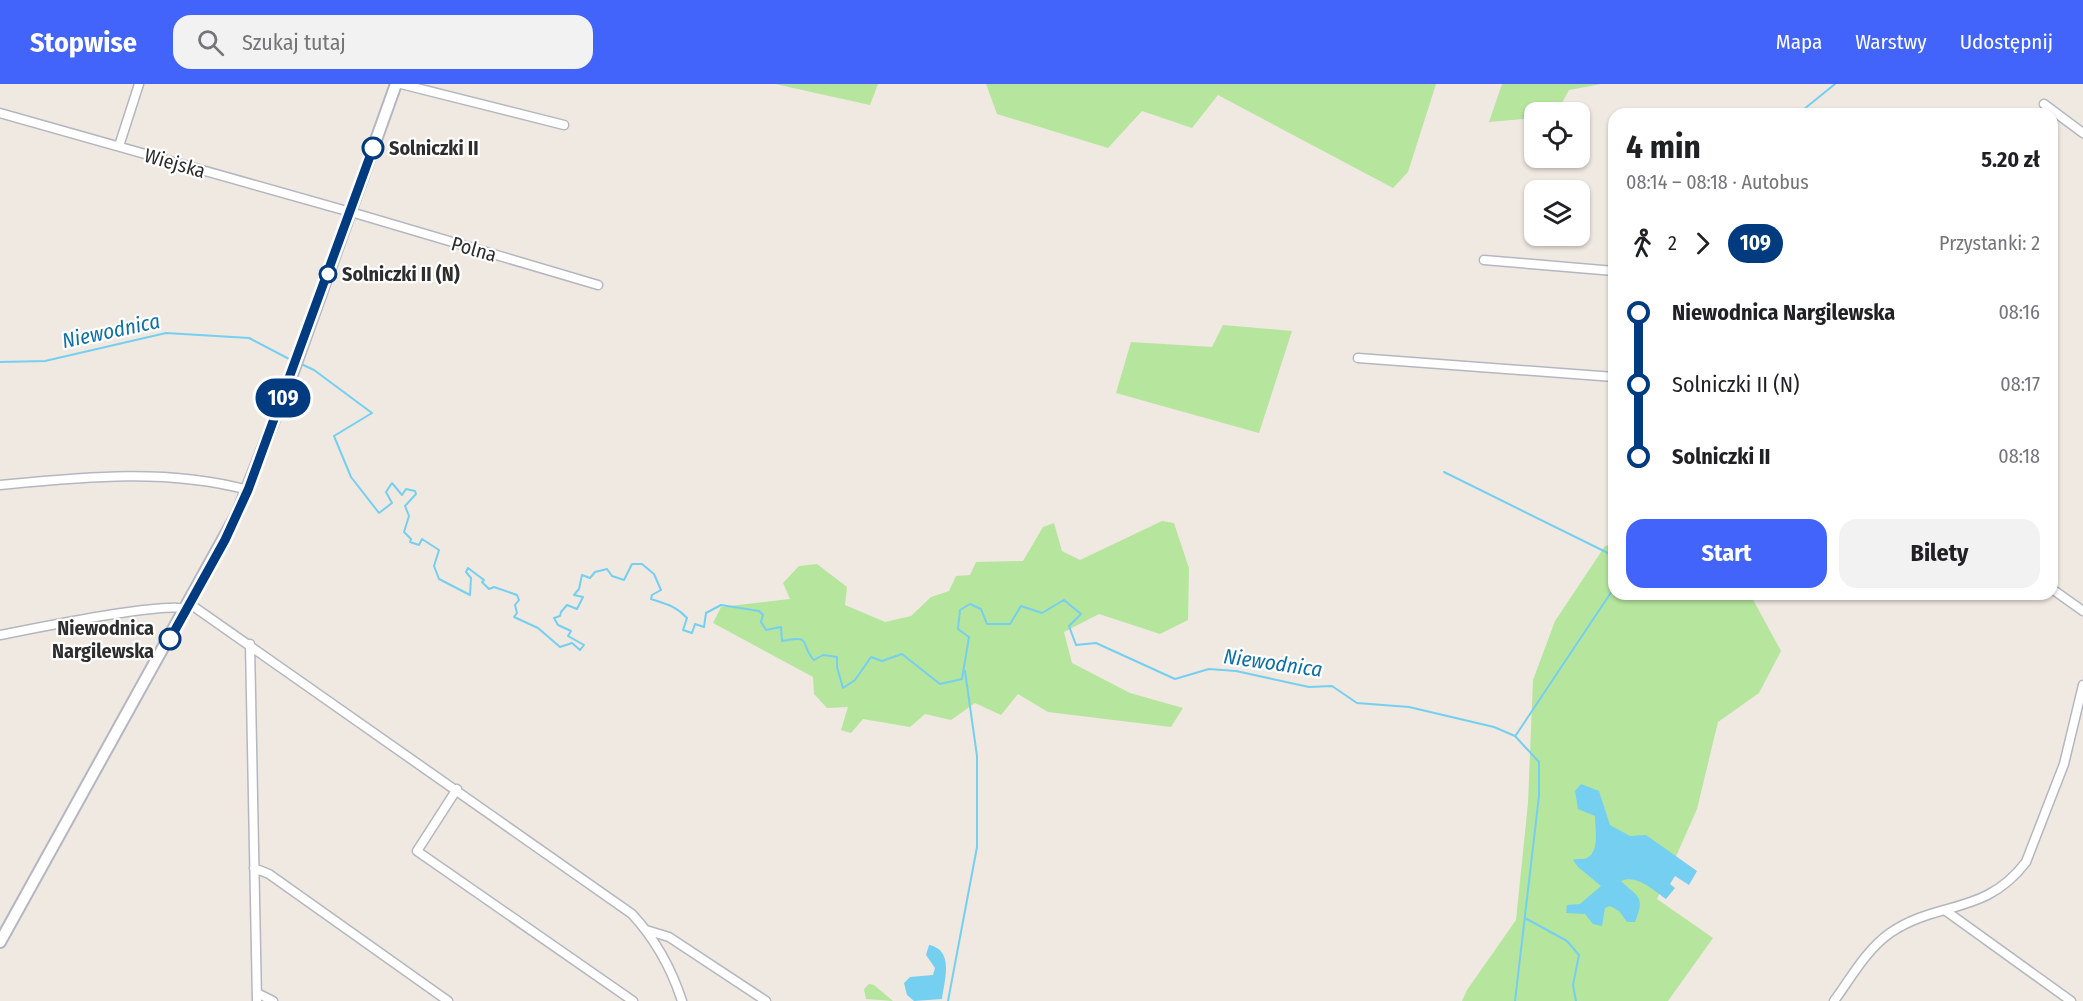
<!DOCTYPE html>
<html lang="pl">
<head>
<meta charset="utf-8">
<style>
	:root { --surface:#fff; --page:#f2f2f2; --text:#202124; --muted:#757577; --accent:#4264fb }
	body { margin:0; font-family:"Fira Sans Condensed",sans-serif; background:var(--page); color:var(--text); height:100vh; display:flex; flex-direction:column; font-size:22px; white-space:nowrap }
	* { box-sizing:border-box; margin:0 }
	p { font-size:20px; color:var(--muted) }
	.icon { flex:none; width:33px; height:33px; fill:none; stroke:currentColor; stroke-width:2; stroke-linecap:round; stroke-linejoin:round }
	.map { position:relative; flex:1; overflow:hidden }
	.details { position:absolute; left:1608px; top:24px; width:450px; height:492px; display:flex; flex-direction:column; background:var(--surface); border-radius:18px; box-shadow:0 2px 4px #0004 }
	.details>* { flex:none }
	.badge { padding:0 12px; border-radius:20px; font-size:21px; line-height:39px }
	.tools { position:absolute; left:1524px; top:18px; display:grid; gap:12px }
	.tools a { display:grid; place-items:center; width:66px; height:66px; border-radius:12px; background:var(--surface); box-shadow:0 2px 4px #0004; font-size:30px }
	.map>.badge { position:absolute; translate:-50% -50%; box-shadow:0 0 0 3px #fff }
	.legs { display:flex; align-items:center; gap:9px; height:66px; padding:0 18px; font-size:20px }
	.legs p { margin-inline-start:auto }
	.summary { display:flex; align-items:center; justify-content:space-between; height:102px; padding:0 18px }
	h1 { font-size:33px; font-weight:700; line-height:45px }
	.primary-button { display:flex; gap:12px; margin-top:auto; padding:12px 18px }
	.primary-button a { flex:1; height:69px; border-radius:18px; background:var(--accent); color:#fff; font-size:24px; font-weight:700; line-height:69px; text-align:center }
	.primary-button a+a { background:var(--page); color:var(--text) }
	ul { padding:0 18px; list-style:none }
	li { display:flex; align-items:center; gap:21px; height:72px; font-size:22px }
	li i { display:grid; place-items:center; width:9px; height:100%; margin:0 8px; background:currentColor }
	li i::after { content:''; width:15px; height:15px; margin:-8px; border:4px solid; border-radius:50%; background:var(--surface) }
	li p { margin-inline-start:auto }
	li:first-child i { background:linear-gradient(#0000 50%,currentColor 0) }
	li:last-child i { background:linear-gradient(currentColor 50%,#0000 0) }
	header { display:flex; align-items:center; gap:36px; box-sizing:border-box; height:84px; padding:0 30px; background:var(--accent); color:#fff }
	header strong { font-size:28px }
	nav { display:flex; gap:33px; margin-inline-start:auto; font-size:21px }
	.search { width:420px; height:54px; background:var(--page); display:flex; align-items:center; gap:15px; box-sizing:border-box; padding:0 21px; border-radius:18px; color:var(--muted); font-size:22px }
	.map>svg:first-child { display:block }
	.green { fill:#b6e59e }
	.water { fill:#75cff0 }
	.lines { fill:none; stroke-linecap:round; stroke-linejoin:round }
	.stream { stroke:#75cff0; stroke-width:2 }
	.minor-casing { stroke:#b4b7c1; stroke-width:11 }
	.tertiary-casing { stroke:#b4b7c1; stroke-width:14 }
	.minor { stroke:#fff; stroke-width:8 }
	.tertiary { stroke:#fff; stroke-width:10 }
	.line-1-casing { stroke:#fff; stroke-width:14 }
	.line-1 { stroke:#003b80; stroke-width:9 }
	.stop-1-dot { fill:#fff; stroke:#003b80; stroke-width:3 }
	.labels { text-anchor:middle; stroke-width:4.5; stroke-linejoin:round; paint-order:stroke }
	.stop-label { font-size:20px; font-weight:bold; fill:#2e2e2e; stroke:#fff; text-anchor:start }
	.street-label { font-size:20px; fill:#2e2e2e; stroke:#fff }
	.water-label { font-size:21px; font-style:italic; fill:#0d6fa3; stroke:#fff }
</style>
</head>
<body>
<header>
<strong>Stopwise</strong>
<div class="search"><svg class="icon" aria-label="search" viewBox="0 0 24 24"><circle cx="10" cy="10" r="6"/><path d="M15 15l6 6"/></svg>Szukaj tutaj</div>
<nav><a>Mapa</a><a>Warstwy</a><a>Udostępnij</a></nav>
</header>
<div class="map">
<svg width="2083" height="917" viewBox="0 0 2083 917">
	<rect width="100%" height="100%" fill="#efe9e1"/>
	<path class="green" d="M775,0h103l-8,21z
		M986,0h450l-28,88 -15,16 -175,-93 -26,33 -50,-17 -34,37 -111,-34z
		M1502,0h99l-32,6 -12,22h-23v6l-45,4z
		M1223,241l69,6 -33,102 -143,-40 15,-51 81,5z
		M1162,437l12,2 15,45 -1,52 -28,14 -61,-20 -35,18 8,31 58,30 53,15 -12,19 -123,-15 -30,-18 -17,21 -26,-12 -24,17 -26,-6 -15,13 -47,-8 -12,14 -10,-3 7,-23 -21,1 -13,-14 -1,-17 -100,-54 8,-16 69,-8 -7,-16 16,-17 18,-2 30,23 -2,18 40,17 26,-6 20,-19 18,-6 7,-15 14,-1 6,-13 47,-1 20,-34 11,-4 8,28 18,9z
		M1614,460v50h136l31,57 -22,42 -41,29 -21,87 -40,90 56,39 -45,63h-206l5,-11 49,-70 12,-117 5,-123 22,-59 50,-75z
		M869,900l5,1 19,16 -27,-2 -2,-10z"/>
	<path class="water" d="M1581,700l18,7 11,34 20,11 16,-1 51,36 -8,14 -14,-9 -5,8 5,4 -9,11c-12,-8 -29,-25 -45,-18 16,16 25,14 14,41h-8l-8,-11 -9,-5 -5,2 -3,18 -9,-2 -8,-10 -19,-1 1,-8 13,-1 21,-18 -23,-19 -5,-7c5,-2 10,0 14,-2 13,-7 8,-30 8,-42l-17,-7 -3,-18z
		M929,861c26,5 15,36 13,54l-28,2 -7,-6 -3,-12 6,-6 23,-2 2,-7 -9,-13z"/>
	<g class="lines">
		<path class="stream" d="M1798,30l37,-30
			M0,278l45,-1 121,-28 83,5 44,23
			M299,279l15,7 58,43 -38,23 17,41 28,36 13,-10 -6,-11 6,-9 10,12 4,-6 9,2 1,3 -11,12 4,10 -5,16 7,7 -1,3 9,3 3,-6 17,11 -5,16 5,13 31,16 1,-17 -5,-6 2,-4 16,12 -2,2 7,7 5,-2 23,8 2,5 -4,5 2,8 -3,4 24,11 22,19 12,-4 8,7 4,-5 -16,-9 3,-5 -13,-6 -4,-7 6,-2 1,-4 6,-7 10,4 6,-12 -9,-2 5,-6 3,-14 8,3 5,-6 12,-3 5,7 12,4 8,-16h10l12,10 7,16 -9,5 -1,4c15,5 25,7 36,19l-4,12 9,3 3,-9 9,3 2,-14 15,-8 38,6 4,4 -2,7 5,8 15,-3 1,14c32,-7 17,4 32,19l9,-5 14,2v10l6,21 12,-8 16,-23 11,4 20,-7 38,30 22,-5 7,-42 -11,-8 2,-19 10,-6 11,5 6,15h23l11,-18 21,7 22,-13 17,14 -12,12 7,19 20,-2 79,36 34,-10 27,2 73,16 23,-1 25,17 52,4 85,20 21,9 24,26v34l-24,205
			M1444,388l170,84
			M1516,651l98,-147
			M1525,834l42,23 12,14 -6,30 3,16
			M948,917l29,-154v-91l-12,-85"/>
		<g class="minor-casing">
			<path id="minor" d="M401,0l163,41
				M2044,20l39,29
				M0,29l361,102 237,70
				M119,62l20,-62
				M1484,176l130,11
				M1358,274l256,19
				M0,401c82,-8 167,-17 248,5
				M2052,505l31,22
				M190,520l442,310c24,26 39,53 50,87
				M0,551c32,-6 165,-34 187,-26
				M250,560l7,357
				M457,705l-40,62 216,150
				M254,784l15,6 179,127
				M1946,827l125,90
				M646,846l23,7 97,64
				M257,909l16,8
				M1834,917c17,-23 32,-51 56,-68 48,-33 95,-17 136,-71l38,-98 19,-79"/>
		</g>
		<g class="tertiary-casing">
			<path id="tertiary" d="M0,858l237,-428 56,-142 103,-288"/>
		</g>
		<use href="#minor" class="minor"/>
		<use href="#tertiary" class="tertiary"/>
	</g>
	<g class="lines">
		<g class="line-1-casing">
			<path id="line-1" d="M170,555l55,-99 23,-50 125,-342"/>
		</g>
		<use href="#line-1" class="line-1"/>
	</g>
	<g class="stop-1-dot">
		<circle cx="373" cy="64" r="10"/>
		<circle cx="328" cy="190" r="8"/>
		<circle cx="170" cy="555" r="10"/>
	</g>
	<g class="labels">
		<g class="stop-label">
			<text x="389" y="71">Solniczki II</text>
			<text x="342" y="197">Solniczki II (N)</text>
			<text x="154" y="551" text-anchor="end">Niewodnica<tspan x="154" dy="23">Nargilewska</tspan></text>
		</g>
		<g class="street-label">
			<text transform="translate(175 79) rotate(16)" y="7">Wiejska</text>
			<text transform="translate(474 165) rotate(16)" y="7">Polna</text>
		</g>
		<g class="water-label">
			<text transform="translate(111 247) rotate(-12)" y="7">Niewodnica</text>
			<text transform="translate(1273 579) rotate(8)" y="7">Niewodnica</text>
		</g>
	</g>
</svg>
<div class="tools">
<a><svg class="icon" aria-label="locate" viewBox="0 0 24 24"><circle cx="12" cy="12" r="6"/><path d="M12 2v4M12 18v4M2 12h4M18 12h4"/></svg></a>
<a><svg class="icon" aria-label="layers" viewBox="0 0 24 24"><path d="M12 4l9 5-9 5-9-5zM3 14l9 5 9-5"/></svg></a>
</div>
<b class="badge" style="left:283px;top:314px;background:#003b80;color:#fff">109</b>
<section class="details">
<div class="summary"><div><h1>4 min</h1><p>08:14 – 08:18 · Autobus</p></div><b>5.20 zł</b></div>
<div class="legs"><svg class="icon" aria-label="walk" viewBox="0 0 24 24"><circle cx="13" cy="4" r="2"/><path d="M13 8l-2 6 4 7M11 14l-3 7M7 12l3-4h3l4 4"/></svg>2<svg class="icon" aria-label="forward" viewBox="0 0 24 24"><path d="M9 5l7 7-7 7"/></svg><b class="badge" style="background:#003b80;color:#fff">109</b><p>Przystanki: 2</p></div>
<ul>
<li><i style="color:#003b80"></i><b>Niewodnica Nargilewska</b><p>08:16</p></li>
<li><i style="color:#003b80"></i><span>Solniczki II (N)</span><p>08:17</p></li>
<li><i style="color:#003b80"></i><b>Solniczki II</b><p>08:18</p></li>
</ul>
<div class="primary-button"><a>Start</a><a>Bilety</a></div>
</section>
</div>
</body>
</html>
